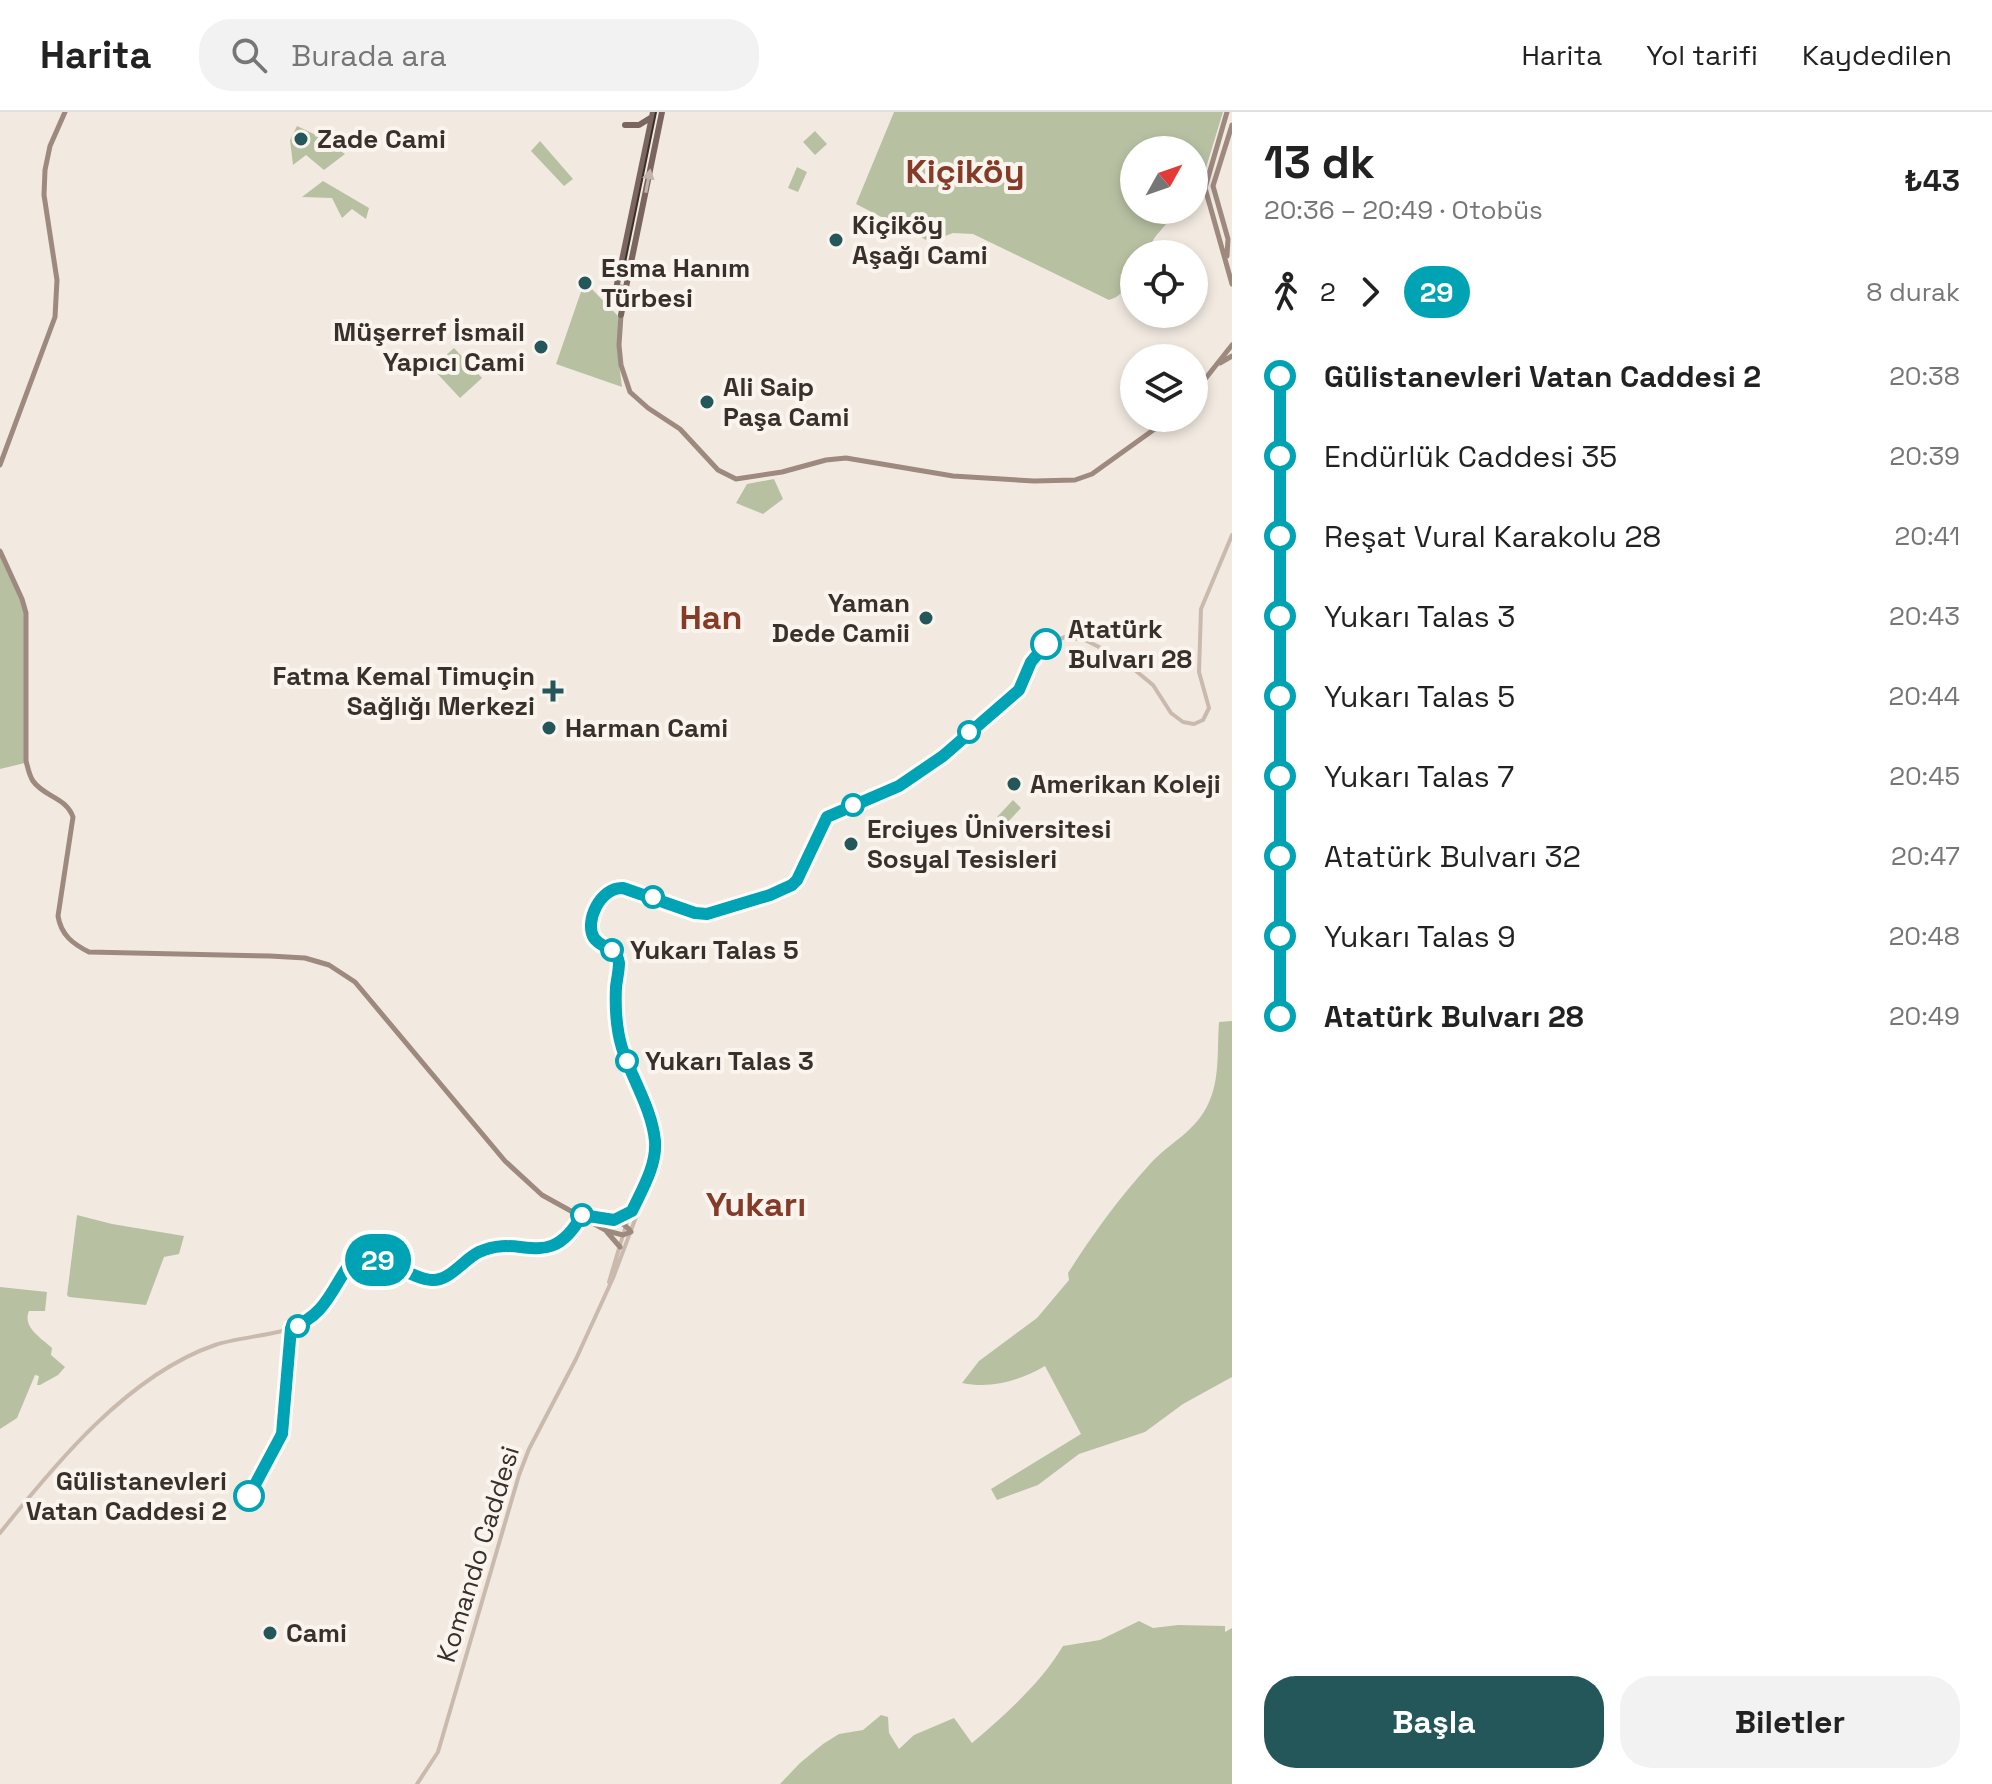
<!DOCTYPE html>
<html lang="tr">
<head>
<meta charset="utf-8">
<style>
	:root { --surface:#fff; --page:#f2f2f2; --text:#222; --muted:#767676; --line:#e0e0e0; --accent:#235759 }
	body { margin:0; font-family:"Space Grotesk",sans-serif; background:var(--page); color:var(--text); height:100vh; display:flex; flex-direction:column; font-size:30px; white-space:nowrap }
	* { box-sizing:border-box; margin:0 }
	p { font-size:26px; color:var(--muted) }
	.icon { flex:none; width:44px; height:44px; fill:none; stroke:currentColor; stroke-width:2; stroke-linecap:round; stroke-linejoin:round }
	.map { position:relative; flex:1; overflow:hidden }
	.details { display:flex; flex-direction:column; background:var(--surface); width:760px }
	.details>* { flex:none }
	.badge { padding:0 16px; border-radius:26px; font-size:28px; line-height:52px }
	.needle { width:52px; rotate:50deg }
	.fabs { position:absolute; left:1120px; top:24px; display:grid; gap:16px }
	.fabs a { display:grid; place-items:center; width:88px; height:88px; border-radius:50%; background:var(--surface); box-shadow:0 4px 12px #0003; font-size:40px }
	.map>.badge { position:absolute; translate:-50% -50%; box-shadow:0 0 0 4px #fff }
	.legs { display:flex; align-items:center; gap:12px; height:88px; padding:0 32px; font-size:26px }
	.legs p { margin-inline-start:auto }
	.head { display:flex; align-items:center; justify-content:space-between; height:136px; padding:0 32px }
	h1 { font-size:44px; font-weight:700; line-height:60px }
	.primary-button { display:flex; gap:16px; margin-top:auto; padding:16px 32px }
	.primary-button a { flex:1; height:92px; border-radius:32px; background:var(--accent); color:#fff; font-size:32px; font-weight:700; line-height:92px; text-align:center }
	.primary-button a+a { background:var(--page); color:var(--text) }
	ul { padding:0 32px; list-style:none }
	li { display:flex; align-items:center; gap:28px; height:80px; font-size:30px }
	li i { display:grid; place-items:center; width:12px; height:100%; margin:0 10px; background:currentColor }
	li i::after { content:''; width:20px; height:20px; margin:-10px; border:6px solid; border-radius:50%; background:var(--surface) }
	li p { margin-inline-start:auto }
	li:first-child i { background:linear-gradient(#0000 50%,currentColor 0) }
	li:last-child i { background:linear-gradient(currentColor 50%,#0000 0) }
	header { display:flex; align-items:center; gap:48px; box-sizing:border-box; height:112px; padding:0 40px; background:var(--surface); border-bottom:2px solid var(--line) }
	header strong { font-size:38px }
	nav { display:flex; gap:44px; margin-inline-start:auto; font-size:28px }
	.search { width:560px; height:72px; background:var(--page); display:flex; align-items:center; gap:20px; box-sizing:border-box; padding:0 28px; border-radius:32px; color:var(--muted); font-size:30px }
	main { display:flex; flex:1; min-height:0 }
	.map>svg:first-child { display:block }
	.green { fill:#b7c1a2 }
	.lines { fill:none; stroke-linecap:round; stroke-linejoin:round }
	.tertiary { stroke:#cabaae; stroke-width:4 }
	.secondary { stroke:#9e897f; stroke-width:5 }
	.primary { stroke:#7a665e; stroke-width:6 }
	.tram { stroke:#39302c; stroke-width:2 }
	.oneway { fill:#c0b4ad }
	.line-1-casing { stroke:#fff; stroke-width:18 }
	.line-1 { stroke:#00a3b4; stroke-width:12 }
	.poi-dot { fill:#235759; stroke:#faf4ee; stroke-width:3 }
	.stop-1-dot { fill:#fff; stroke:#00a3b4; stroke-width:4 }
	.labels { text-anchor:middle; stroke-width:8; stroke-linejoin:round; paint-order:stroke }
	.poi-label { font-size:26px; font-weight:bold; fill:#39302c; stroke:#faf4ee; text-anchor:start }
	.stop-label { font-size:26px; font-weight:bold; fill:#39302c; stroke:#faf4ee; text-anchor:start }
	.street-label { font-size:26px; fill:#39302c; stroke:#faf4ee }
	.district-label { font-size:34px; font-weight:bold; fill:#843c29; stroke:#faf4ee }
</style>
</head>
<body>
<header>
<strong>Harita</strong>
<div class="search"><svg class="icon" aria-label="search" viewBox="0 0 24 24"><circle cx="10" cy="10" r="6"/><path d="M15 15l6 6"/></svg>Burada ara</div>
<nav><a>Harita</a><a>Yol tarifi</a><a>Kaydedilen</a></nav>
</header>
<main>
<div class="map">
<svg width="1232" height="1672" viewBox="0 0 1232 1672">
	<rect width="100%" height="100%" fill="#f2eae1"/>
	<path class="green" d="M894,0h329l-18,59 -11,22v-43h-60v60h44l-23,27 -10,17h-11c0,17 -5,41 -25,46l-136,-66 -20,-1 -23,9 -74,-38z
		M297,14l21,10 27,18 -21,16 -18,-15 -13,10 -3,-25z
		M815,19l12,13 -12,11 -12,-13z
		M540,29l33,38 -9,7 -33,-35z
		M797,55l10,5 -9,20 -10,-4z
		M323,69l46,27 -3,11 -14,-10 -10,9 -10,-20 -30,-1z
		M587,172l32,33v46l3,24 -66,-23 27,-78 3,1z
		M454,236l28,30 -22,20 -28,-30z
		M774,367l9,20 -20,15 -27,-11 11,-19z
		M0,439l25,60v152l-25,6z
		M1013,688l8,8 -16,17 -8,-8z
		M1232,909v356l-49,27 -38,28 -66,22 -41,31 -41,15 -6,-11 90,-55 -36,-68c-26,15 -53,23 -83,17l17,-22 58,-43 32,-38 -1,-7c24,-38 51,-75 82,-109 20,-22 47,-33 59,-62 11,-23 8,-55 10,-80z
		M77,1103l35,9 72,12 -5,18 -15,3 -18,48 -77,-8 -2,-2z
		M0,1175l47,5 -2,19h-16c-7,16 12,27 23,37l-1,7 14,12 -7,8 -18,10h-3l2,-9 -4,-1 -18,43 -17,11z
		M1139,1509l14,7 25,-3 47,1v6l7,-4v156h-452l20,-21 23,-19 16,-10 24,-4 18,-15 7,2 1,16 10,16 15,-14 40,-17 18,25c34,-29 68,-59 91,-97l37,-6z"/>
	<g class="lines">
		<path class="tertiary" d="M609,1170l17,-57 26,-62
			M0,1421c55,-69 128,-158 215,-188 26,-9 74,-10 95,-25 22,-15 26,-47 47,-63h15l61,23c19,-3 31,-22 48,-29 41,-16 70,20 100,-33
			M417,1672l21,-32 81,-277 10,-26 47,-90 37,-81 40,-106 2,-31 -4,-16 -29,-79 -4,-17 -3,-20 4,-49 -7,-10 -17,-11 -3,-7 5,-28 13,-15 13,-1 72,25 12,1 63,-19 22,-10 5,-5 30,-63 72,-31 44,-30 76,-66 18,-38 9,-8 19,-7 20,3 34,17 34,28 18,28 12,9 11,2 9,-4 6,-12 -10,-36 2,-63 31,-74"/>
		<path class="secondary" d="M1227,0l-22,76 27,96
			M1227,144l1,-17 -15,-53 19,-61
			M621,203l-2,30 2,20 9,27 18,16 32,21 38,41 18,9 46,-7 44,-12 20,-2 107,18 81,5 41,-1 17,-6 78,-56
			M1220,251l12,-7
			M1194,281l38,-48
			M0,353l55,-148 2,-37 -13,-85 1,-25 5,-24 15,-34
			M0,439l22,48 4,14v148c2,7 3,14 7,20 11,16 33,16 40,36l-15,99c3,19 15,28 31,36l181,4 35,2 24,7 26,17 150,179 37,34 65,36 16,4 8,-3c-10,-15 -32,-14 -49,-17
			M615,1107l17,-8
			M607,1120l13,15"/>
		<path class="primary" d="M625,13h14l13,-8
			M614.5 181a5.5 5.5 0 1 1 11 0a5.5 5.5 0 1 1-11 0Z
			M616,177l37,-177
			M625,180l37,-180
			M621,203l4,-20"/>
		<path class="tram" d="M622,165l34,-165"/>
	</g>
	<defs><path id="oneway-solid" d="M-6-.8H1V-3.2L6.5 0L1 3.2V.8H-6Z" transform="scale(2)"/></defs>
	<use class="oneway" href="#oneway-solid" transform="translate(648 69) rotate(-79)"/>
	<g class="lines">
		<g class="line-1-casing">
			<path id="line-1" d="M249,1384l33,-62 9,-106c35,-13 40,-38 60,-66 25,-18 55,17 81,18 18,1 32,-21 47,-28 42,-20 70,22 103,-37l32,5 18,-9c10,-21 25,-46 23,-70 -3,-32 -23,-62 -33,-93 -6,-20 -7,-40 -6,-61 1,-8 3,-17 3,-24 -2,-15 -18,-15 -25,-25 -10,-16 6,-51 29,-50l72,25 12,1 63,-19 22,-10 5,-5 30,-63 72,-31 44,-30 76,-66 12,-28 15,-18"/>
		</g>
		<use href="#line-1" class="line-1"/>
	</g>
	<g class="poi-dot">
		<circle cx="301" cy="27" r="8"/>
		<circle cx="836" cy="128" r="8"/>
		<circle cx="585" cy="171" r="8"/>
		<circle cx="541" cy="235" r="8"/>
		<circle cx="707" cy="290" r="8"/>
		<circle cx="926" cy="506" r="8"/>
		<path d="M549 567h8v8h8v8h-8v8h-8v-8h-8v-8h8z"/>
		<circle cx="549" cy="616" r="8"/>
		<circle cx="1014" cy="672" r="8"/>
		<circle cx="851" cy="732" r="8"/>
		<circle cx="270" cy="1521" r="8"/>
	</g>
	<g class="stop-1-dot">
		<circle cx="1046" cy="532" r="14"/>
		<circle cx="969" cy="620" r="10"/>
		<circle cx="853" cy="693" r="10"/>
		<circle cx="653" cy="785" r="10"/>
		<circle cx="612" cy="838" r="10"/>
		<circle cx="627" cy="949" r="10"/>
		<circle cx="582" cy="1103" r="10"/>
		<circle cx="298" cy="1214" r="10"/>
		<circle cx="249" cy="1384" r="14"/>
	</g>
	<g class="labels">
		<g class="poi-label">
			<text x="317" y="36">Zade Cami</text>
			<text x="852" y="122">Kiçiköy<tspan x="852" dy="30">Aşağı Cami</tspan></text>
			<text x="601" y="165">Esma Hanım<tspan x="601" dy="30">Türbesi</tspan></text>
			<text x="525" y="229" text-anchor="end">Müşerref İsmail<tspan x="525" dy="30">Yapıcı Cami</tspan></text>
			<text x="723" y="284">Ali Saip<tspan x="723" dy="30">Paşa Cami</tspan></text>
			<text x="910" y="500" text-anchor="end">Yaman<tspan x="910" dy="30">Dede Camii</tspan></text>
			<text x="535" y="573" text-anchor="end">Fatma Kemal Timuçin<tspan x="535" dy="30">Sağlığı Merkezi</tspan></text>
			<text x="565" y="625">Harman Cami</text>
			<text x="1030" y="681">Amerikan Koleji</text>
			<text x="867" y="726">Erciyes Üniversitesi<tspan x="867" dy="30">Sosyal Tesisleri</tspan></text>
			<text x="286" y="1530">Cami</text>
		</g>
		<g class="stop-label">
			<text x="1068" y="526">Atatürk<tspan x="1068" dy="30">Bulvarı 28</tspan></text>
			<text x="630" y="847">Yukarı Talas 5</text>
			<text x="645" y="958">Yukarı Talas 3</text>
			<text x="227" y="1378" text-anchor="end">Gülistanevleri<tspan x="227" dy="30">Vatan Caddesi 2</tspan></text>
		</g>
		<g class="street-label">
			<text transform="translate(478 1442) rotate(-73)" y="9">Komando Caddesi</text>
		</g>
		<g class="district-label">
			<text x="965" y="71">Kiçiköy</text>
			<text x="711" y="517">Han</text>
			<text x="756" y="1104">Yukarı</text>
		</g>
	</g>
</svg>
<div class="fabs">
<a><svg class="needle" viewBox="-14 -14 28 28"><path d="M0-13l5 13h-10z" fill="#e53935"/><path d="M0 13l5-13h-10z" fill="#767676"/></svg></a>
<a><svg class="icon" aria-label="locate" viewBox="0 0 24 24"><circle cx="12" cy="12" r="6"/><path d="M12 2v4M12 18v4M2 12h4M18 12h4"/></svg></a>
<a><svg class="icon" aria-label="layers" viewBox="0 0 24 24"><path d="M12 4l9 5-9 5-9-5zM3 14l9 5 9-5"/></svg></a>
</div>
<b class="badge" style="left:378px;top:1148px;background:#00a3b4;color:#fff">29</b>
</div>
<section class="details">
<div class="head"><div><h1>13 dk</h1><p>20:36 – 20:49 · Otobüs</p></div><b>₺43</b></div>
<div class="legs"><svg class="icon" aria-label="walk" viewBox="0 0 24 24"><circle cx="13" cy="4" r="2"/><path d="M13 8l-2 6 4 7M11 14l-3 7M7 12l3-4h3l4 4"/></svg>2<svg class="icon" aria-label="forward" viewBox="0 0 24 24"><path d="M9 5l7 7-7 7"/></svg><b class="badge" style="background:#00a3b4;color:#fff">29</b><p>8 durak</p></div>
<ul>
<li><i style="color:#00a3b4"></i><b>Gülistanevleri Vatan Caddesi 2</b><p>20:38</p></li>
<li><i style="color:#00a3b4"></i><span>Endürlük Caddesi 35</span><p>20:39</p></li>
<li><i style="color:#00a3b4"></i><span>Reşat Vural Karakolu 28</span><p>20:41</p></li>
<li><i style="color:#00a3b4"></i><span>Yukarı Talas 3</span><p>20:43</p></li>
<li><i style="color:#00a3b4"></i><span>Yukarı Talas 5</span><p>20:44</p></li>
<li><i style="color:#00a3b4"></i><span>Yukarı Talas 7</span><p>20:45</p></li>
<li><i style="color:#00a3b4"></i><span>Atatürk Bulvarı 32</span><p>20:47</p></li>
<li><i style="color:#00a3b4"></i><span>Yukarı Talas 9</span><p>20:48</p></li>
<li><i style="color:#00a3b4"></i><b>Atatürk Bulvarı 28</b><p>20:49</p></li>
</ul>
<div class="primary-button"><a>Başla</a><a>Biletler</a></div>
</section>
</main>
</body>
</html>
